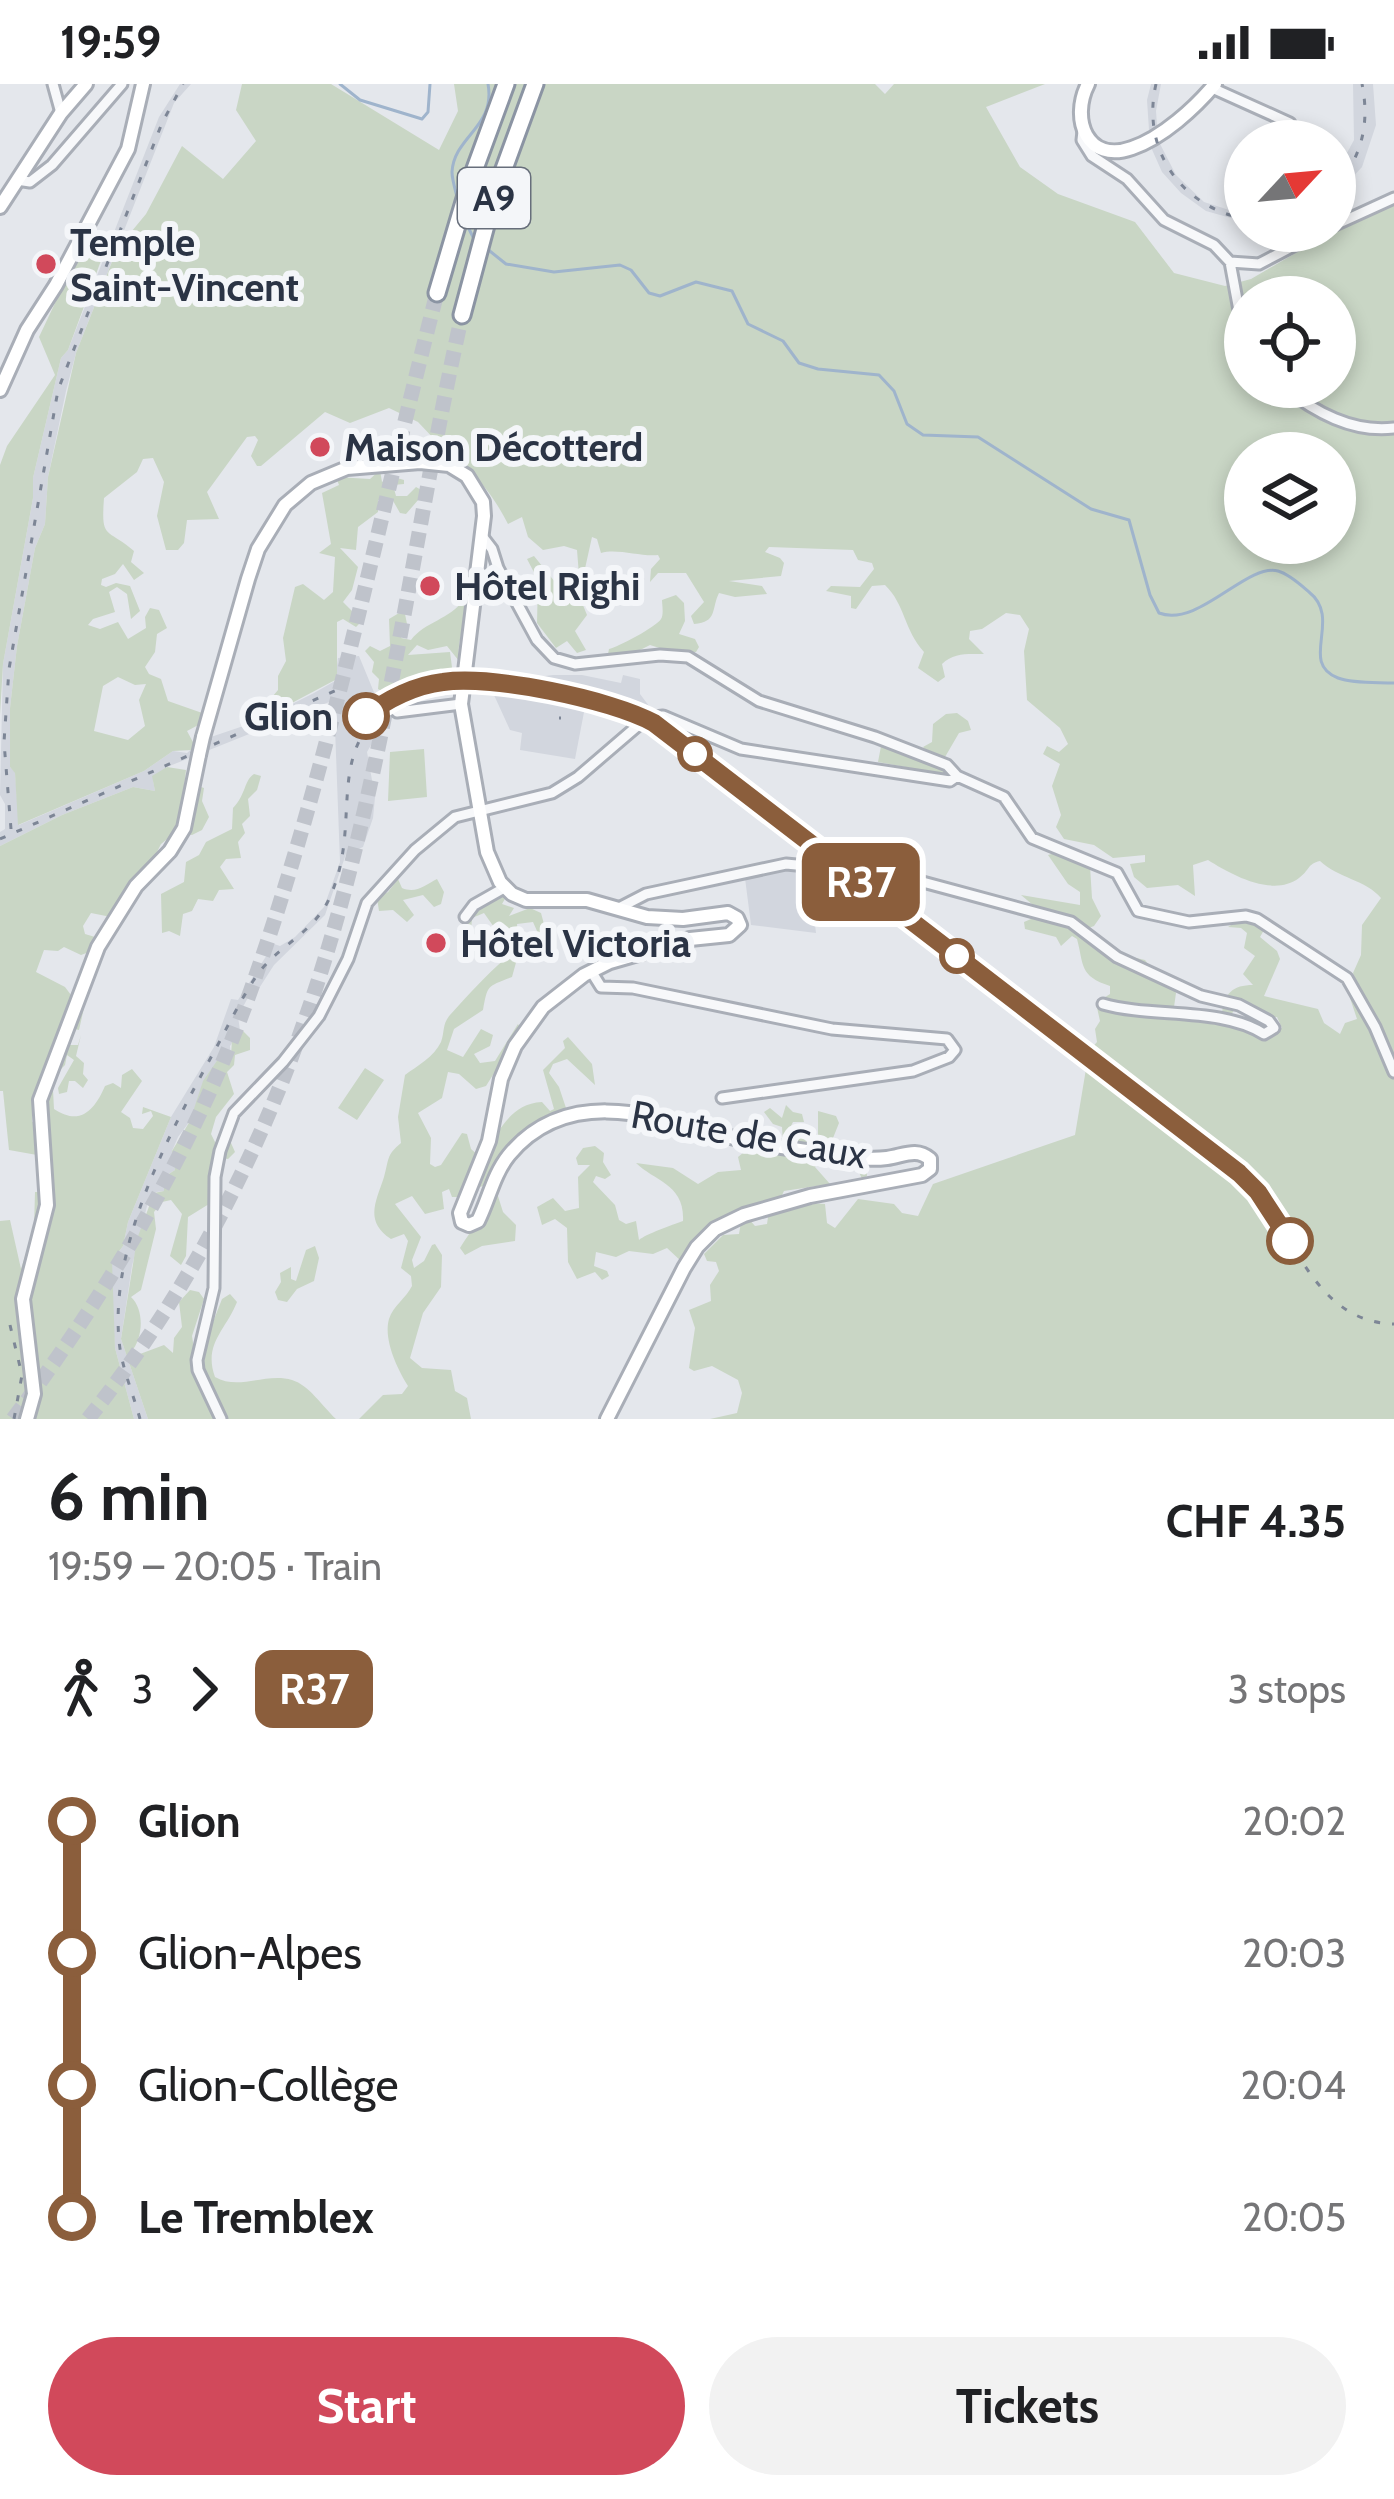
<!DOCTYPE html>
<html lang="en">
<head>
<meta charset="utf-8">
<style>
	:root { --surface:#fff; --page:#f2f2f2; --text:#202124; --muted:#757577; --accent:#d1495b }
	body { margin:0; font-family:Cabin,sans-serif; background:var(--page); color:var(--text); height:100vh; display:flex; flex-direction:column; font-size:45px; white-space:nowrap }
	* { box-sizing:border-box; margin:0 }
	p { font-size:39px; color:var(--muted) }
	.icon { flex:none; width:66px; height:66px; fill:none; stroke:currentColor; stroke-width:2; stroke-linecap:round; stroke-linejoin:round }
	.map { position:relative; height:1335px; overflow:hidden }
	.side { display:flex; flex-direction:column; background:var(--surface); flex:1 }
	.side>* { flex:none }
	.badge { padding:0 24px; border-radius:18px; font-size:42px; line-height:78px }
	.needle { width:78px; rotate:64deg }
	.buttons { position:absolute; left:1224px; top:36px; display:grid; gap:24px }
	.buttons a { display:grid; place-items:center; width:132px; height:132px; border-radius:50%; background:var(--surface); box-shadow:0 6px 18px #0003; font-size:60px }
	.map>.badge { position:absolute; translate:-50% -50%; box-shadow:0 0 0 6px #fff }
	.legs { display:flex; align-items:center; gap:18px; height:132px; padding:0 48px; font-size:39px }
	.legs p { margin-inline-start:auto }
	.summary { display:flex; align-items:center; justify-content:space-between; height:204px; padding:0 48px }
	h1 { font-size:66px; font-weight:700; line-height:90px }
	.cta { display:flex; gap:24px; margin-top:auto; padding:24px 48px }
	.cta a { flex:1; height:138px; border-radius:72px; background:var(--accent); color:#fff; font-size:48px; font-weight:700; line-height:138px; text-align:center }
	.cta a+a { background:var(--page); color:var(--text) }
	ul { padding:0 48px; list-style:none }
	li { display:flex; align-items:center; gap:42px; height:132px; font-size:45px }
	li i { display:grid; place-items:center; width:18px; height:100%; margin:0 15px; background:currentColor }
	li i::after { content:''; width:30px; height:30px; margin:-15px; border:9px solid; border-radius:50%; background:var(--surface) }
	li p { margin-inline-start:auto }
	li:first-child i { background:linear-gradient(#0000 50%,currentColor 0) }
	li:last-child i { background:linear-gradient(currentColor 50%,#0000 0) }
	.status { display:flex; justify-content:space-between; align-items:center; height:84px; padding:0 60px; background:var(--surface); direction:ltr }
	.status svg { height:33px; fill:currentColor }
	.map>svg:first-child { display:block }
	.built { fill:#d2d6de }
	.green { fill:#c9d6c5; fill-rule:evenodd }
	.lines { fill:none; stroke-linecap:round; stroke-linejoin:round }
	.stream { stroke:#9fb4cc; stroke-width:3 }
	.highway-tunnel { stroke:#bfc3cb; stroke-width:15; stroke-dasharray:15 8; stroke-linecap:butt }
	.street-casing { stroke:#a9aeb7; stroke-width:15 }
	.secondary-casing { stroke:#a9aeb7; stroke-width:18 }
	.highway-casing { stroke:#8b94a3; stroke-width:21 }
	.street { stroke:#f7f8fa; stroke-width:9 }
	.secondary { stroke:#fff; stroke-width:12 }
	.highway { stroke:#fff; stroke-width:15 }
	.rail { stroke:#7d8696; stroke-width:3; stroke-dasharray:6 12; stroke-linecap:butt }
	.street-bridge-casing { stroke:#a9aeb7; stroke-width:15; stroke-linecap:butt }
	.secondary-bridge-casing { stroke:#a9aeb7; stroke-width:18; stroke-linecap:butt }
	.street-bridge { stroke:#f7f8fa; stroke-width:9 }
	.secondary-bridge { stroke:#fff; stroke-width:12 }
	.line-1-casing { stroke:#fff; stroke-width:27 }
	.line-1 { stroke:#8b5e3c; stroke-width:18 }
	.poi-dot { fill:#d1495b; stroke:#f4f6f9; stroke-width:4.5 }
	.stop-1-dot { fill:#fff; stroke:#8b5e3c; stroke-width:6 }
	.labels { text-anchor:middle; stroke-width:12; stroke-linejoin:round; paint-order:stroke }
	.shield { fill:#f4f6f9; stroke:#676e7b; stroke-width:3 }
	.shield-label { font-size:36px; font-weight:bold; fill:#2b3445 }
	.poi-label { font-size:39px; font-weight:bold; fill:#2b3445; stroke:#f4f6f9; text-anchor:start }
	.stop-label { font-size:39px; font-weight:bold; fill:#2b3445; stroke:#f4f6f9; text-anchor:end }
	.street-label { font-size:39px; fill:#2b3445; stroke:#f4f6f9 }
</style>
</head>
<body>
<div class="status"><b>19:59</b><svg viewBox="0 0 49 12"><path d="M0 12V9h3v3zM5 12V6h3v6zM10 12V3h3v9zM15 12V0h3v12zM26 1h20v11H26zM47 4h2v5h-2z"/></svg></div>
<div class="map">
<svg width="1394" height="1335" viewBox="0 0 1394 1335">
	<rect width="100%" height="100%" fill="#e4e7ec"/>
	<path class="built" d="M180,0h11l-17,19 -98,250 -10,38 -18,86 -3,47 -10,24 -18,98 -7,62v59l5,5 4,53 125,-54 29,-20 14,2 15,-13 56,-19 56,-28 21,-12 3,-23 21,-2 19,46 32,-14 2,6 -20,14 -25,44 8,45 -2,21 -10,29 -17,7 -21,61 -51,50 -18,28 -5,-1 -13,24 2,15 -10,15 1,9 -12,2 -29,64 -12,16 -6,14 3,19 -10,6 -1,15 -8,1 -8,10 -16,64 -11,73 27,80h-14l-19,-71 -5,-62 2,-25 11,-15 5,-24 43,-105 43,-70 17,-48 7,1 36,-56 6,2 15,-9 29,-30 16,-45 -6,-162 -167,67 -14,13 2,11 -22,-4 -71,28 -62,31v-14l5,-3v-25l-5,-9 3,-131 30,-166v-20l28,-120 7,-8 91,-233z
		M1151,0h10l-5,27 2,29 18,35 28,27 41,13v7l-39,-11 -25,-18 -19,-21 -12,-27 -3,-45z
		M1353,0h20l3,41 -14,42 -27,29v-21l19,-35z
		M553,591h29l39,8 2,-8 17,4v15l21,28 592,455 22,27 7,16 1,14 -24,-36 -22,-23 -585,-448 -19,-9 -48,-11 -10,52 -55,-9 2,-17 -12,-3 -16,-35 -26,-11 1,-7 37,4z
		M789,782h19l8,67 -65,-8 -6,-47z"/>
	<path class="green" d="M242,0h89l108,66 19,-39 -4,-27h421l10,10 9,-10h151l-59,23 34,60 38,27 77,28 39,51 51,13 26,-7 143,-83v1223h-684l27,-6 5,-20 -4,-13 -26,-14 -18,5 -5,-3 6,-40 -6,-18 22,-9 -1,-16 9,-14 -3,-9 -9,-1 -3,-7 19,-19 16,-1 2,-12 7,-4 7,8 12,-2 3,-20c-37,0 -69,26 -88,58l-15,-14 -14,6 -24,-3 -13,6 -20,-5 -2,14 13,5 2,5 -7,4 -7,-8 -18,7 -9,-17 -1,-34 -12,-9 -13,6 -5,-18 16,-9 12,13 14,-3 -1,-31 12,-12h-12l-2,-7 7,-10 12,-2 9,7 -1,9 8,13 -6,4 -9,-3 -3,6 22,23 4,15 7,4 10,-3 3,19c7,-6 33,-15 44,-19 2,-37 -29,-40 -47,-58l37,5 25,16 20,-12 23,-2 -3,-13 11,-9c15,1 22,9 34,-5l-1,-16 -9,-3 -9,-12 6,-4 12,10 4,-13 7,7 9,2 2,8h-11l-2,4 17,17 10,-4v-28l18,5 3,7 -6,15 -12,9v11l45,7 1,11 -5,3 -6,-14 -38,-2 -3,4 15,17 -46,7 -5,10 46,3 2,19 8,5 23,-29 36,5 8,9 16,3 15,-32 142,-49 12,-72 150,112 45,56 -7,-27 -22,-27 -165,-125 9,-10 -2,-13 5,-8 -4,-18 14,-9v-8c-31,-10 -26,-21 -33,-47l-5,-3 -11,10 -5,-9 -31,-8 -1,-7 14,-6 1,-6 -18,-15 59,10v-13l-12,-8 -20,-29 7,-2 35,13 2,32 9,18 -7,10 -8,3 33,25 26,6 12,16h10l9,17 -2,14h-11l-10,6 101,11c8,7 17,9 28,4l-5,-11 -21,1 -20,-11 -5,8 -9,-1c2,-21 11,-29 31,-29l-10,-11 12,-18 -11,-8 3,-15 -6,-5 -13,-1 11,-7 20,4 5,6 -4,7 17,14 3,8 -16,37 54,13 6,14 16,11 5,-11 12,-4 -7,-21 10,-9 -7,-16 8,-18 1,-30 19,-27c-15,-18 -43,-20 -61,-37 -13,3 -10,9 -21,17 -26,20 -69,-4 -91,-18l-15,5 2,31 -17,-11 -31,3 -13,-11 -4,-13 15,-2v-7l-32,3 -19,-13 -30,-6 -8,-12 5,-12 -9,-29 8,-22 -17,-10 4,-8 12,6 9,-8 -8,-16 -33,-28 -3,-49 5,-22 -9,-14 -14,-2 -24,16 -12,2 -1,8 15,15c-15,0 -30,-2 -42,10l3,13 -7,5 -20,-14 6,-16c-20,-22 -19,-48 -39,-67l-13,1 -16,23 -5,-1v-12l-25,-5 5,-5 29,1 14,-18 -2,-6 -14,-3 -5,-10 -84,-3 -4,5 15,6 4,5 -3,13 -52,5 33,5 5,8 -32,3 -16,-4c-8,16 -1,29 -25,31l-3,-8 13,-14 -18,-29h-28l-8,9 1,-13 9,-10 -2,-4c-17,2 -41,-7 -57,-2l-4,-14 -5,-2 -8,36 9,14 -15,6 9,22 -12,16 11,19 -9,3 -10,-12 -11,7 -19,-25 1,-43 -11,-21 7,-3 21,26 24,-7 -2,-25 -13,-4 -21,4 -15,-13 -6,-20 -14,7c-14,-27 -33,-55 -61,-66l-4,-9 -18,1 -6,10 -8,-6 1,-4 25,-8 -19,-20 -29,-14 -39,15 -25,-11 -64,54h-4l-6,-10 7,-16 -3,-4 -8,1 -40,55 12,27 -32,1 -3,23 -6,7h-12l-9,-34 7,-34 -11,-24 -10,1 -6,13 -33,26c-3,43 2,29 30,53l-3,11 13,11 -10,7 -11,-16 -8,10 -13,5 -1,6 5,2 10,-4 14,3 10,25 -9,8 -4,-25 -10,-7 -8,5 6,20 -22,7 -5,6 12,4 18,-7 10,17 18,-11 -1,-11 5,-9 9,2 8,18 -10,6 -2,18 -10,15 4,7 12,5 7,22 37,13 -3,9 -15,8 7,13 -2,6 -19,1 -29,20 -126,54 -3,-52 -5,-6v-59l7,-62 18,-98 10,-24 3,-47 28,-124 41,-104 29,-35 36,-68 41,33 33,-38 -20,-31zM1245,213h90v90h-90zM1245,369h90v90h-90zM118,593l17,8 11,-1 -7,16 6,26 -17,14 -34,-9 9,-45z
		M82,162l24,1 -38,103 -7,8 -28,120v20l-30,166 -3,51v-250l7,-19 48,-71 -16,-38z
		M380,386l2,12 8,-6 14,4v4l-11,1 3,11h11l9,-9 9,5 -19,22 -6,-1 -8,-14 -14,1v12l-20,15 -2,23 -16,-2 18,19 -6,23 -9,12 11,11 5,11 -3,3 -13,-8 -6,3v57l-79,42h-13l1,-5 16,-7 16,-19v-14l8,-15 -3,-23 12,-51 8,-3 21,16 9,-8 2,-35 -16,-4 12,-9 -9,-51 17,-8 -3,-8 34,2z
		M676,511l8,8 1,18 -6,13 16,5 4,8 -3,5h-24l-22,-7 -14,7 -28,2 1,-5c9,-2 47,-22 52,-30 3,-4 1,-15 1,-19z
		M463,516l5,2c-2,20 -12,41 -9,59l-12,-15 -19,4 -11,-5 -9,10 42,-3 3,23 -39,4 1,7 -18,14 -19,-11 1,-10 -7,-7 2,-10 -9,-11 5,-5 10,5 10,-5 -1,-27 10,-6 6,1 2,10 -6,14 10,2c13,-18 40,-21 52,-40z
		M957,629l11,8 3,9 -12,3 -14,24 -14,-2 -8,-8 9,-5 1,-18 13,-10z
		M882,657l67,30v4l-71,-13z
		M424,665l3,48 -39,4 2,-49z
		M167,683l19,3 -6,54 18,-38 6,2 -2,13 7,16 -7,13 -10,5 -16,-3 -15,12 -9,18 -21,18 -20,37 -20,-4 -8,13 2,8 10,3 -3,14 -11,4 -17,-8 -6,4 -14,-1 -8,22 29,15 6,8 15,4 -7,31 -8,-2c-22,31 -39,55 -39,94l9,-5 8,-30 4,3 1,19c27,18 41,0 51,-23l8,-3 8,5 1,-13 10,-6 10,12 -21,31 9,6 3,10 10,1 10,-13 -2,-5 -9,3 1,-7 28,10 -43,105 -5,24 -11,15 3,87 19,71h-134v-198l10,-1 11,49 13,-41 1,-36h7l-5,-37 -28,-5 -6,-59h-3v-245l62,-31 71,-28 22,4 -3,-15z
		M254,690l7,2 -4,14 -9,9 2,17 -8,8 3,9 -7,9 3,16 -15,1 -6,8 14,22 -15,1 -6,11 -15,-2 -6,12 -9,3 -3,22 -11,-5 -7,2 -1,-39 23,-12 2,-20 13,-7 7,-13 26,-13 1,-21c13,-13 11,-28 21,-34z
		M398,795l4,9c14,6 23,-3 35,-9l7,13 -3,12 -7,3 -11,-12 -20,5 11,15 -7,7 -14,-12 -14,1 -2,-13 11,-6z
		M503,810l3,3 -4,7 12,4 -5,8 21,-8 11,5 7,26 -7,1 -8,-18 -16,2 1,14 11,10 2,11h-14l-5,18c-25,10 -24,7 -29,33l-29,19 -7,21 16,7 18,-28 12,6 -3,11 -16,8 6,9 15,-2 23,-37 3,6 -35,56 -10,3 -17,-15 -11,-2 -6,26 -24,15 13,25 -1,26 5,3 6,-2 21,-32 5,1 4,15 8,7c22,-23 29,-52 63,-54l8,9 4,-2 -11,-39 22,-22 -2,-7 5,-4 24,27 3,21 -28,-26 -14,5 -4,9 10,14 8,24c-35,12 -68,36 -79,73l-8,3 -11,-15 -10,25h-7l-3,-8 -7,3 2,17 -19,5 -13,-18 -17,8 26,33 -9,23 2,8 10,-7 8,-16 3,-1 7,11 -1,32 -18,26 -13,45 12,10 29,2 4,21 12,7 4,21h-112l24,-24 19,-1 6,-8c-10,-16 -25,-46 -19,-67 4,-13 17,-21 23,-33l-1,-10 -10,-8 7,-27 -4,-7 -13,5c-27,-18 -15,-37 -7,-62 5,-17 2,-22 17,-34l-3,-26 7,-42c12,-9 29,-18 36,-33 4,-11 1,-18 9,-27 19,-21 35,-39 56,-57v-14l-22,-31 -12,5 -1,13 -4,1 -2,-4 12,-20z
		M243,947l7,7v12l-15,5 -1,10 -7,7 7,22 -18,23 -5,17 5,10 15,-1 4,9 -7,7 -6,-1 -13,46 -21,13 -2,39 -5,9 -11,-9 12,-42 -11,-14 -9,2 -8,10 2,17 -15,61 -10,7c14,13 12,42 0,55l9,2 24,-9 9,8 1,-15 8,-11 -3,-25 11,-12 9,2 5,7 -12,37 2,13 8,1 20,-51 8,-5 7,8c-11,28 -34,42 -22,75 24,14 51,-5 77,3 17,5 31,27 44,39h-188l-27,-80 16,-100 17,-46 10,-2v-14l11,-7 -3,-19 18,-30 13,-40 18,-26h10l1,-15z
		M81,951l-5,21 8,7 -1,11 5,6 -5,8 -8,-7h-6l-2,11 -8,2 -1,-6 16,-28 -7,-5 -2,10 -11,11 11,-31h13z
		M365,984l19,12 -27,40 -19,-12z
		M493,1108l4,1 6,19 13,13 -1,16 -33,5 -17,9 -5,-7c14,-23 23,-28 33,-56z
		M315,1162l4,12 -5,23 -17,8 -10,13 -9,-2 -3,-8 6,-10 -1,-9 11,-6v12l5,2 10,-31z"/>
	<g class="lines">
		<path class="stream" d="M340,0l20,16 62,19 6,-7 2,-28
			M458,117c-2,-9 -6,-21 -6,-29 2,-36 44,-45 36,-88
			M465,137l9,18
			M486,164l20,16 48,8 66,-7 11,5 18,23 11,3 36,-14 36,9 16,33 35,17 16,22 19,6 61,6 15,16 13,33 16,11 55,2 113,72 38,11 21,75 9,18c40,15 87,-50 119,-42 11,3 23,14 31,21 34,27 -11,71 29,86 17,6 39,4 56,5"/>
		<path class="highway-tunnel" d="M13,1335c96,-128 180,-270 235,-421 82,-229 128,-470 189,-705
			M88,1335c96,-120 169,-259 219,-405 78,-225 103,-467 155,-699"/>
		<g class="street-casing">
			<path id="street" d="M53,0l8,29
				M1212,4l78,35
				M1083,47l-1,9 10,16 35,23 37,41 50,25 16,17 15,81
				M17,96l13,2 22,-17 70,-81
				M1335,141l59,-27
				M1230,178l29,2 63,-33
				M1283,303c32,25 69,46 111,41
				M482,452l10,13 6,19 39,72 17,18 21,6 85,-9 28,2 71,44 116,36 72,28 10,11 47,21 28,41 85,35 21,38 51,11 57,-6 11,3 90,59 28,49 19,45
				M397,628l64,-8
				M647,634l16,-2 78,33 209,32 7,-5
				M617,825l29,-15 140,-30 42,4 16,-13 11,-1 64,27 152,41 46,35 84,39 38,9 30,16 5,7 -10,6c-41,-27 -113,-16 -161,-30
				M465,833l9,-12 30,-17
				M591,887l10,16 32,1 199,41 115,10 8,11 -6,7 -36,14 -191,27
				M221,1335l-23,-49 -1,-10 17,-72 1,-111 5,-26 14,-38 49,-51 36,-46 29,-57 19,-56 48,-53 40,-33 97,-24 26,-16 64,-55"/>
		</g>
		<g class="secondary-casing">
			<path id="secondary" d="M1088,0c-18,35 -1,80 44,64 30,-10 63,-40 83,-64
				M0,123l61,-94 25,-29
				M0,306l27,-60 29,-45 72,-136 15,-65
				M203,653l45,-158 10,-30 27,-44 26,-22 36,-15 73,-6 29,3 18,11 16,26 1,14 -23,188 26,148 13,30 12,12 14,6h61l60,17 36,2 45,-6 9,5 3,7 -11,10 -39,4 -80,23 -26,13 -41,32 -28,39 -14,33 -12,62 -29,72 2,9 7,3 9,-4c11,-22 15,-46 31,-66 55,-66 135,-43 205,-22 32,9 66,14 99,19 24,3 50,9 74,6 16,-2 29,-11 43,1v10l-8,6 -112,21 -66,19 -29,14 -18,18 -13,21 -77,151
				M27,1335l7,-25 -11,-95 24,-94 -7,-105 58,-153 38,-61 34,-35 14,-23 15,-73"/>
		</g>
		<g class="highway-casing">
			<path id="highway" d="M437,209l32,-108 37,-101
				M462,231l31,-116 42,-115"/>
		</g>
		<use href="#street" class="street"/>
		<use href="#secondary" class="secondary"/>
		<use href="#highway" class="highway"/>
		<path class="rail" d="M1156,0c-15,65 24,122 89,135
			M1335,103c27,-29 35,-64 27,-103
			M469,597l120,19 65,23 585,450c54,47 69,149 155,151
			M559,634h2
			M11,745l-7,-87 5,-73 49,-279 104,-267 21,-39
			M0,755l339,-150
			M10,1241l12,50 -8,44
			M140,1335c-7,-26 -19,-53 -21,-79 -9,-97 51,-208 96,-290 13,-24 25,-49 40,-72 20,-31 58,-44 74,-79 38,-81 -14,-155 81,-208"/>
		<g class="street-bridge-casing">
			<path id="street-bridge" d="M642,638l5,-4"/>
		</g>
		<g class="secondary-bridge-casing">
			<path id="secondary-bridge" d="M199,671l4,-18"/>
		</g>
		<use href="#street-bridge" class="street-bridge"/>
		<use href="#secondary-bridge" class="secondary-bridge"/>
	</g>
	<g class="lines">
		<g class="line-1-casing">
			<path id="line-1" d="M366,632c21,-17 50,-31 77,-34 49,-7 167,17 211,41l585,450 19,19 32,49"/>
		</g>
		<use href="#line-1" class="line-1"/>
	</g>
	<g class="poi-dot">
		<circle cx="46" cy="180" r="12"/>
		<circle cx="320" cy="363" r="12"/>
		<circle cx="430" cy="502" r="12"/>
		<circle cx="436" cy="859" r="12"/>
	</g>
	<g class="stop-1-dot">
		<circle cx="366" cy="632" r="21"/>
		<circle cx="695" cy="670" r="15"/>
		<circle cx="957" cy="872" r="15"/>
		<circle cx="1290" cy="1157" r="21"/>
	</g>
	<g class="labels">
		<rect class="shield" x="458" y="84" width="72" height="60" rx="9"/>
		<g class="shield-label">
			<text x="494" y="127">A9</text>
		</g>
		<g class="poi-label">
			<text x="70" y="172">Temple<tspan x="70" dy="45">Saint-Vincent</tspan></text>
			<text x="344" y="377">Maison Décotterd</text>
			<text x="454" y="516">Hôtel Righi</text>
			<text x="460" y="873">Hôtel Victoria</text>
		</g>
		<g class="stop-label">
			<text x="333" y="646">Glion</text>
		</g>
		<g class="street-label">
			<text transform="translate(749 1050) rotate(10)" y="14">Route de Caux</text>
		</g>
	</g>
</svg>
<div class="buttons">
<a><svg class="needle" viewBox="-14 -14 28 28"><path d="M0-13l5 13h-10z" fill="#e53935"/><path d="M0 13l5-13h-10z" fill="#757577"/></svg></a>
<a><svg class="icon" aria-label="locate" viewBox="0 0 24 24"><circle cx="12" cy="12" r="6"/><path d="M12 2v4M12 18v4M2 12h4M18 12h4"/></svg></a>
<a><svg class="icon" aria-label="layers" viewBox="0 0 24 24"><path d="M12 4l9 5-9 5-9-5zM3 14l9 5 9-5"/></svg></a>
</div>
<b class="badge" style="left:861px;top:798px;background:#8b5e3c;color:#fff">R37</b>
</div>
<section class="side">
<div class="summary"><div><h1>6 min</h1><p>19:59 – 20:05 · Train</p></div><b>CHF 4.35</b></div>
<div class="legs"><svg class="icon" aria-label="walk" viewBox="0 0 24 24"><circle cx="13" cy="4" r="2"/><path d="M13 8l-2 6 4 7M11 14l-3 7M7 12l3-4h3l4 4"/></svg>3<svg class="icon" aria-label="forward" viewBox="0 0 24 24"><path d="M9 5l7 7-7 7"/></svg><b class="badge" style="background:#8b5e3c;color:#fff">R37</b><p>3 stops</p></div>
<ul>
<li><i style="color:#8b5e3c"></i><b>Glion</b><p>20:02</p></li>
<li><i style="color:#8b5e3c"></i><span>Glion-Alpes</span><p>20:03</p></li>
<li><i style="color:#8b5e3c"></i><span>Glion-Collège</span><p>20:04</p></li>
<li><i style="color:#8b5e3c"></i><b>Le Tremblex</b><p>20:05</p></li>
</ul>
<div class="cta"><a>Start</a><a>Tickets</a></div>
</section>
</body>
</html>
